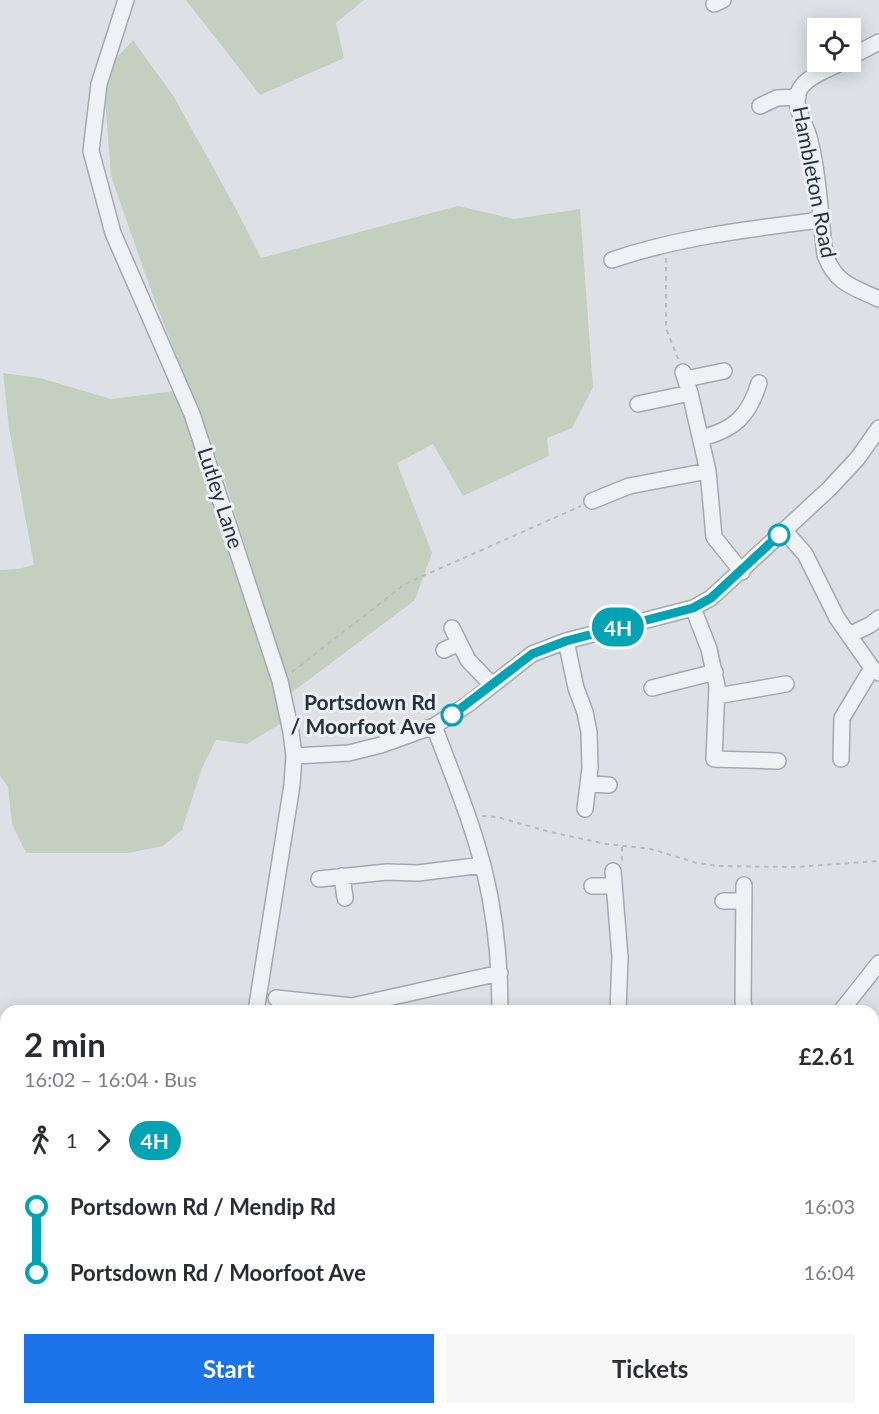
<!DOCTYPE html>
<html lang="en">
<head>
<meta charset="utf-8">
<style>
	:root { --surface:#fff; --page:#f7f7f7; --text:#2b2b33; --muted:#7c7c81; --accent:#1a73e8 }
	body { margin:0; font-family:Lato,sans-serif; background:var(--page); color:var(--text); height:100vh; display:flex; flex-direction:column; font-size:22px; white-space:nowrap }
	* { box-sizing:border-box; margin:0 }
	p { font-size:20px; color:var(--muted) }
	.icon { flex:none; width:33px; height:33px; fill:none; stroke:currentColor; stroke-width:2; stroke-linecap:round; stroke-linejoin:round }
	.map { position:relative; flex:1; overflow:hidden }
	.side { position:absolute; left:0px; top:1005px; width:879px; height:410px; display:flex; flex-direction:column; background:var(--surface); border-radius:18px 18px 0 0; box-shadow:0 3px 15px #0003 }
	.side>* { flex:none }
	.badge { padding:0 12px; border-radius:20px; font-size:21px; line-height:39px }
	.buttons { position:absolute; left:807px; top:18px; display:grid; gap:12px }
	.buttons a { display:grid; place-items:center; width:54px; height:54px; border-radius:0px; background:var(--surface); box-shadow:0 3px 15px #0003; font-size:30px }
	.map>.badge { position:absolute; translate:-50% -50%; box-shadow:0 0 0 3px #fff }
	.legs { display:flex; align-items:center; gap:9px; height:66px; padding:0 24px; font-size:20px }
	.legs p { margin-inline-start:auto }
	.summary { display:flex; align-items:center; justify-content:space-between; height:102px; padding:0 24px }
	h1 { font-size:33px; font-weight:700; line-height:45px }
	.cta { display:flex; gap:12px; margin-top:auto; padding:12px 24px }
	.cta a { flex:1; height:69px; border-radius:0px; background:var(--accent); color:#fff; font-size:24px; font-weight:700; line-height:69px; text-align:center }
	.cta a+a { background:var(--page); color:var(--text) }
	ul { padding:0 24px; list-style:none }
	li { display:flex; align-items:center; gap:21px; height:66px; font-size:22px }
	li i { display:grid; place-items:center; width:9px; height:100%; margin:0 8px; background:currentColor }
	li i::after { content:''; width:15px; height:15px; margin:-8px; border:4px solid; border-radius:50%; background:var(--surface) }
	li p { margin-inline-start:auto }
	li:first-child i { background:linear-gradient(#0000 50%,currentColor 0) }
	li:last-child i { background:linear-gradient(currentColor 50%,#0000 0) }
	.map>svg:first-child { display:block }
	.green { fill:#c4cfbf }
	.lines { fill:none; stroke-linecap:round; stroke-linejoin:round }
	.minor-casing { stroke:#a3a9b0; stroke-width:18 }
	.highway-casing { stroke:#85909c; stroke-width:24 }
	.path { stroke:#b7bcc1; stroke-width:2; stroke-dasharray:4.5 4.5; stroke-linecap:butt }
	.minor { stroke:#eff2f5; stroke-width:15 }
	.highway { stroke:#fff; stroke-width:21 }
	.line-1-casing { stroke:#fff; stroke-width:14 }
	.line-1 { stroke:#00a3b4; stroke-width:9 }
	.stop-1-dot { fill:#fff; stroke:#00a3b4; stroke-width:3 }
	.labels { text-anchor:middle; stroke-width:6; stroke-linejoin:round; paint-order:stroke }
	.street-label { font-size:21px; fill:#27313c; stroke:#ecf0f4 }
	.stop-label { font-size:21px; font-weight:bold; fill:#27313c; stroke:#ecf0f4; text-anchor:end }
</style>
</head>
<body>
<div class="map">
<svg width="879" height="1414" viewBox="0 0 879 1414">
	<rect width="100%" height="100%" fill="#dde1e6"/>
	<path class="green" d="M186,0h178l-28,23 8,35 -84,37z
		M133,40l41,57 61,110 26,51 197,-52 56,13 66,-10 13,178 -21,41 -25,10 2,18 -86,40 -30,-52 -36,19 35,90 -17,47 -124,93 -67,-215 -71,-182 -42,-120 -8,-103z
		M3,373l37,5 71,21 64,-8 51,136 50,152 4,45 -33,20 -31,-4 -14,28 -20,62 -19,16 -35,7h-102l-14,-29 -4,-37 -8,-11v-206l18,-1 16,-4 -25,-137z
		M49,1409h62l1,5h-62z
		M576,1409h89l2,5h-107z"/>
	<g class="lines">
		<g class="minor-casing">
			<path id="minor" d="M126,0l-27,84 -8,67 22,82 79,181 88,267 11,51 3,24 -2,29 -36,226
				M714,4l9,-4
				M850,57l29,-15
				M842,62c-12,7 -35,14 -42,27 -9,15 5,33 9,48 10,38 11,79 16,118 11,29 28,32 54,44
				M760,106l17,-8 21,-1
				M612,260c67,-23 138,-31 208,-40
				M683,372l7,21 18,78 6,66 28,35
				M686,379l38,-8
				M638,404l52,-11
				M701,438c33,-8 48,-22 58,-55
				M592,501l37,-15 79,-15
				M784,530l21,24 32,64 35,50 7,5
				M693,608l16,41 8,37 -3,73 64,2
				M452,628l16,32 24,25
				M849,635l21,-10 9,-7
				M566,641l10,47 9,24 4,20 1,36 -5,41
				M444,650l15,-7
				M652,688l63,-16
				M717,696l69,-12
				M434,726c21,56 45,112 56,171 7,37 10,76 10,114
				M294,756l55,-3 32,-8 53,-19 33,-21 65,-51 34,-13 127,-33 18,-10 118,-109 28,-30 22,-31
				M841,759l1,-41 30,-50
				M589,784l20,1
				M613,871l7,86 -2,54
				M342,876l3,22
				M319,879l68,-7 31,1 65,-8
				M744,885l-1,116 2,10
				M592,886h22
				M723,901h21
				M276,998l76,8 148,-33
				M841,1011l38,-48
				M873,1371l5,-2
				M825,1408l2,6
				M202,1414v-6"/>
		</g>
		<g class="highway-casing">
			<path id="highway" d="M873,1269l6,-2
				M873,1291l6,-2
				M447,1414l20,-6
				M522,1414l18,-6"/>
		</g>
		<path class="path" d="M666,258v70l13,33
			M292,672l113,-88 176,-78
			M482,816l15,1 53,15 56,12 45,5 46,14 22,3 76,1 84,-6
			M622,847v15"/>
		<use href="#minor" class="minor"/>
		<use href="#highway" class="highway"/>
	</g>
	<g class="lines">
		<g class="line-1-casing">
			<path id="line-1" d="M452,715l80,-61 34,-13 127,-33 18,-10 68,-63"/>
		</g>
		<use href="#line-1" class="line-1"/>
	</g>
	<g class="stop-1-dot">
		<circle cx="779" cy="535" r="10"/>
		<circle cx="452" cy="715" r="10"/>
	</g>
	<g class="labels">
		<g class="street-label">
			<text transform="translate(814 182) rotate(79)" y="7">Hambleton Road</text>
			<text transform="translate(220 498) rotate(72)" y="7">Lutley Lane</text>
		</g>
		<g class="stop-label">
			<text x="436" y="710">Portsdown Rd<tspan x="436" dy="24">/ Moorfoot Ave</tspan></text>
		</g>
	</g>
</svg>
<div class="buttons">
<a><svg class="icon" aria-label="locate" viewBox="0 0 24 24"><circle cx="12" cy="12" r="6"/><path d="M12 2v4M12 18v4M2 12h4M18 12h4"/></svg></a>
</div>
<b class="badge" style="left:618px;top:627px;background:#00a3b4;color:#fff">4H</b>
<section class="side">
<div class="summary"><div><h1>2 min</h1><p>16:02 – 16:04 · Bus</p></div><b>£2.61</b></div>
<div class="legs"><svg class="icon" aria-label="walk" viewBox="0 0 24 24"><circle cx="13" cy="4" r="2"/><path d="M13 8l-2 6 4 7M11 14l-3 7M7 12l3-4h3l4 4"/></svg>1<svg class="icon" aria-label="forward" viewBox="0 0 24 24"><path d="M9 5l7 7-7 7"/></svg><b class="badge" style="background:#00a3b4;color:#fff">4H</b></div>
<ul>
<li><i style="color:#00a3b4"></i><b>Portsdown Rd / Mendip Rd</b><p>16:03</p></li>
<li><i style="color:#00a3b4"></i><b>Portsdown Rd / Moorfoot Ave</b><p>16:04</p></li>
</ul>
<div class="cta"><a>Start</a><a>Tickets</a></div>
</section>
</div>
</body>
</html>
